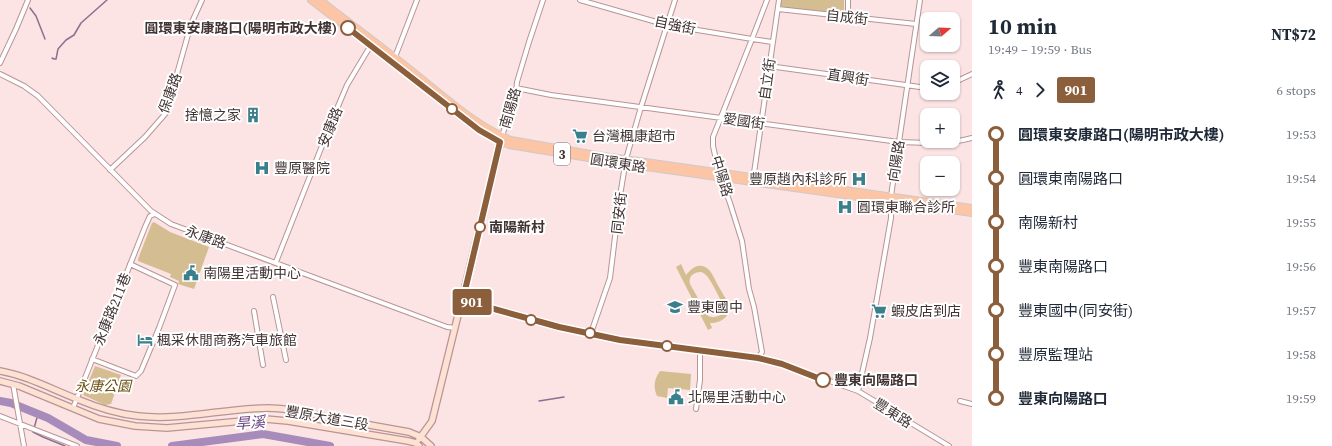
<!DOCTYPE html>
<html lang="en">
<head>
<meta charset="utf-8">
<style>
	:root { --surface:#fff; --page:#f2f2f3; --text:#1f2937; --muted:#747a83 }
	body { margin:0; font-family:"Source Serif 4","Noto Sans TC",serif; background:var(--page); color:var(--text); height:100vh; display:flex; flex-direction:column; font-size:15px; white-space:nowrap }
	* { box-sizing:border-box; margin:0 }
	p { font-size:13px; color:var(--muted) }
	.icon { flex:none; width:22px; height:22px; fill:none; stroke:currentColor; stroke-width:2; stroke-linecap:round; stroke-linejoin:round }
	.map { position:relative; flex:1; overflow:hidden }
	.details { display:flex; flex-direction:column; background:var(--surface); width:360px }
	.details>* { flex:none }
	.badge { padding:0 8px; border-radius:3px; font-size:14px; line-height:26px }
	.needle { width:26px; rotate:71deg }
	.fabs { position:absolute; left:920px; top:12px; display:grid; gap:8px }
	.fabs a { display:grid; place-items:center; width:40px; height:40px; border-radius:8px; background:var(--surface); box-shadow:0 1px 3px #0004; font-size:20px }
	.map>.badge { position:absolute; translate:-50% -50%; box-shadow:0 0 0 2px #fff }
	.legs { display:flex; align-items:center; gap:6px; height:44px; padding:0 16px; font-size:13px }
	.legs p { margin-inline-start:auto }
	.headline { display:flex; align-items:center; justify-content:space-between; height:68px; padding:0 16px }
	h1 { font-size:22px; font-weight:700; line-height:30px }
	ul { padding:0 16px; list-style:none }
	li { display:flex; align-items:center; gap:14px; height:44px; font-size:15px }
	li i { display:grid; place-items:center; width:6px; height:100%; margin:0 5px; background:currentColor }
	li i::after { content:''; width:10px; height:10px; margin:-5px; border:3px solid; border-radius:50%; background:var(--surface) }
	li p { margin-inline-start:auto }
	li:first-child i { background:linear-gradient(#0000 50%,currentColor 0) }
	li:last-child i { background:linear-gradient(currentColor 50%,#0000 0) }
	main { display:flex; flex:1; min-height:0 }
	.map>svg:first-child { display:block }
	.green { fill:#d5bd92; fill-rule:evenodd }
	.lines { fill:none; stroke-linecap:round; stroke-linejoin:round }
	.stream { stroke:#897192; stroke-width:1.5 }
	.river { stroke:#a78bba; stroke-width:8 }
	.street-casing { stroke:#b99495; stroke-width:6 }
	.secondary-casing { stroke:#b99495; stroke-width:8 }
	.primary-casing { stroke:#cecaca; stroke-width:8 }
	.street { stroke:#fff; stroke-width:4 }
	.secondary { stroke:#fde2d3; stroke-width:5.5 }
	.primary { stroke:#fbc5a6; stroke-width:6 }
	.line-1-casing { stroke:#fff; stroke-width:9 }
	.line-1 { stroke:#8b5e3c; stroke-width:6 }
	.stop-1-dot { fill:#fff; stroke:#8b5e3c; stroke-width:2 }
	.labels { text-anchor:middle; stroke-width:4; stroke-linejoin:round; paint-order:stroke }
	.shield { fill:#fff; stroke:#7b7070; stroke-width:1 }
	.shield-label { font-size:13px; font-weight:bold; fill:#423333 }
	.street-label { font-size:14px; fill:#423333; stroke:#fff }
	.stop-label { font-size:14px; font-weight:bold; fill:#423333; stroke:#fff; text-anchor:start }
	.poi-label { font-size:14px; fill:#423333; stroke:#fff; text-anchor:start }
	.park-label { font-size:14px; font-style:italic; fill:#6b4e0f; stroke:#fff }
	.water-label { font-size:15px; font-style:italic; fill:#6a4482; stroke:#fff }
</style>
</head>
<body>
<main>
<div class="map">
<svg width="972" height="446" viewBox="0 0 972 446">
	<rect width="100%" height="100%" fill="#fce3e4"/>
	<path class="green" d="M781,0h63v16l-64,-8z
		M154,222l16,10 39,15 -15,42 -16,-5 1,-3 -9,-4 1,-3 -33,-13v-2l14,-36z
		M681,264l5,11c5,-6 11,-12 19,-8 7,3 10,14 14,20 3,6 9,14 10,20 1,11 -10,16 -19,16l2,5 -4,2 -32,-63zM701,272c3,1 4,2 6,4 3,3 16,27 16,31 2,9 -9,12 -15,9l-18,-32c-2,-8 4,-12 11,-12z
		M95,366l26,9 -10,29 -6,1 -22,-10z
		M660,371l31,3 -1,16 -22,-2 -1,10 -10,-2c-4,-10 -3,-16 3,-25z"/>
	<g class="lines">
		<path class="stream" d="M30,8l6,8 9,23
			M52,58l2,1h2l2,-10 8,-9 8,-5 7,-12 26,-23
			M539,401l25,-4
			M38,414l-5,18 10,5 22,9"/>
		<path class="river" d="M0,401l11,2 37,15 38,22 31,6
			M172,446l91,-12 67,12"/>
		<g class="street-casing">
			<path id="street" d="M580,0l87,25 85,14 20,3
				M778,9l138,15
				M848,17v-17
				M395,57l22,-57
				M0,63l16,-34 12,-29
				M769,66l158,22
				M0,74l24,12 14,10 113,115 20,13 276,103 8,1
				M953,83l19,-9
				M516,88l35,7 348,47c25,1 49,3 73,-4
				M502,136l14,-43 1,-11 12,-40 14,-42
				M110,170l35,-33 21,-24 25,-89 11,-24
				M753,180l26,-180
				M276,262l57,-144 14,-33 24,-40
				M273,297l13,63
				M463,299l24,8 72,20 61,13 131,17 31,7 76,27 91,55
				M254,311l9,54
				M591,333l19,-55 10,-82 6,-37 15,-52 34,-107
				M758,358l4,-6 -8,-45 -5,-18 -7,-48 -12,-38 -11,-30 -6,-27v-9l39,-98 15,-39
				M92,359l44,17 5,-5 18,-43 16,-43 -45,-21
				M13,384l11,62
				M858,391l12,-53 21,-120v-22l29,-196
				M960,401l12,3
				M73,408l72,-181 5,-11 5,-2
				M696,409l4,-29v-30
				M0,416l77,30"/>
		</g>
		<g class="secondary-casing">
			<path id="secondary" d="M0,371c28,5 51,18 77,28 19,8 41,15 61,17 44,5 87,-8 130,-8 20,0 39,5 57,9 28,5 56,10 84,15l12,5 10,9
				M0,381l19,5 80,33 36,7 32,2 98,-9 23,2 120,20 8,2 3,3
				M419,439l13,-18 70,-285"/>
		</g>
		<g class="primary-casing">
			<path id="primary" d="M311,0l81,62 87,68 30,15 116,19 347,49
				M320,0c32,25 65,49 97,75 29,23 59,51 94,65l85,15 376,53"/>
		</g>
		<use href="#street" class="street"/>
		<use href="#secondary" class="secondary"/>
		<use href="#primary" class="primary"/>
	</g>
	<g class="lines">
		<g class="line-1-casing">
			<path id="line-1" d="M348,28l131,102 21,12 -37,157 24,8 72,20 61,13 138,18 24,6 41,16"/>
		</g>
		<use href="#line-1" class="line-1"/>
	</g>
	<defs>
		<g id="building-bare" transform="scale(1.2)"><path d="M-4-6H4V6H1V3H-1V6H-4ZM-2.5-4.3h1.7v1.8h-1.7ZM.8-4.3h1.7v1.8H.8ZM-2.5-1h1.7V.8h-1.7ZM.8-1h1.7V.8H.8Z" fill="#3a7f8c" stroke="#fff" stroke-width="2.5" paint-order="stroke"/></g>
		<g id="supermarket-bare" transform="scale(1.2)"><path d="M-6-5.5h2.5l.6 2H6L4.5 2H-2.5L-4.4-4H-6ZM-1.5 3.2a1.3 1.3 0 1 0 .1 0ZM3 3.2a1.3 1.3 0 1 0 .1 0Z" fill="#3a7f8c" stroke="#fff" stroke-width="2.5" paint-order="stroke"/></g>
		<g id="hospital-bare" transform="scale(1.2)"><path d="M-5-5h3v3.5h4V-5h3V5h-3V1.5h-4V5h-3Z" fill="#3a7f8c" stroke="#fff" stroke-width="2.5" paint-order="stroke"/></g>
		<g id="civic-bare" transform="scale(1.2)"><path d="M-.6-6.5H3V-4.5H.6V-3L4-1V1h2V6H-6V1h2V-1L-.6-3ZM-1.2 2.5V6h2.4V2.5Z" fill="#3a7f8c" stroke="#fff" stroke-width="2.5" paint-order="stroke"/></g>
		<g id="school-bare" transform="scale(1.2)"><path d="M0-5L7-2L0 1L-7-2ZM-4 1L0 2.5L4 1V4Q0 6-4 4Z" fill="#3a7f8c" stroke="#fff" stroke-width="2.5" paint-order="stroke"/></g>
		<g id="hotel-bare" transform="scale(1.2)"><path d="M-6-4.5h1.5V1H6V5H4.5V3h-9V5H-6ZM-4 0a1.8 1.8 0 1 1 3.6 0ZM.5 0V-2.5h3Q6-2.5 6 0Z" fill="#3a7f8c" stroke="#fff" stroke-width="2.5" paint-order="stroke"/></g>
	</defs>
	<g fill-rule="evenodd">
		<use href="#building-bare" x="253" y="115"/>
		<use href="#supermarket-bare" x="580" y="136"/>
		<use href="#hospital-bare" x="262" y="168"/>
		<use href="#hospital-bare" x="859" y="179"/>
		<use href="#hospital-bare" x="845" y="207"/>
		<use href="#civic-bare" x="191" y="273"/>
		<use href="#school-bare" x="675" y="307"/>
		<use href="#supermarket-bare" x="879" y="311"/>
		<use href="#hotel-bare" x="145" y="340"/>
		<use href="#civic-bare" x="676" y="397"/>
	</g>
	<g class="stop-1-dot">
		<circle cx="348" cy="28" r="7"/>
		<circle cx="452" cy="109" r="5"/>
		<circle cx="480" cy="227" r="5"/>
		<circle cx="531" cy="320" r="5"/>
		<circle cx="590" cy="333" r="5"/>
		<circle cx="667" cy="346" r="5"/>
		<circle cx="823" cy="380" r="7"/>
	</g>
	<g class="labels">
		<rect class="shield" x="554" y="143" width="16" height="22" rx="3"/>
		<g class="shield-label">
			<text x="562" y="159">3</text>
		</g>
		<g class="street-label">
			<text transform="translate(847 17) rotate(6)" y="5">自成街</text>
			<text transform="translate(675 25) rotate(12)" y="5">自強街</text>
			<text transform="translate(848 77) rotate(9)" y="5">直興街</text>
			<text transform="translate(767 79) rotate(-82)" y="5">自立街</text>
			<text transform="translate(170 93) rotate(-70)" y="5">保康路</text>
			<text transform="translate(510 108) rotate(-74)" y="5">南陽路</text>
			<text transform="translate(744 121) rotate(8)" y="5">愛國街</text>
			<text transform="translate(330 127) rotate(-68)" y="5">安康路</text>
			<text transform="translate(896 161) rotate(-81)" y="5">向陽路</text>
			<text transform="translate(618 163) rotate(9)" y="5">圓環東路</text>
			<text transform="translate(722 176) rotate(73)" y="5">中陽路</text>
			<text transform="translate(619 213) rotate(-84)" y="5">同安街</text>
			<text transform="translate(206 237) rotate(20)" y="5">永康路</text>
			<text transform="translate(112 309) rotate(-68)" y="5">永康路211巷</text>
			<text transform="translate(893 413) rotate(32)" y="5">豐東路</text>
			<text transform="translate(327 418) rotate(10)" y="5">豐原大道三段</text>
		</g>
		<g class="stop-label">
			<text x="337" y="33" text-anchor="end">圓環東安康路口(陽明市政大樓)</text>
			<text x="489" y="232">南陽新村</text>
			<text x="834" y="385">豐東向陽路口</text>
		</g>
		<g class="poi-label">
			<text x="241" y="120" text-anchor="end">捨憶之家</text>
			<text x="592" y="141">台灣楓康超市</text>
			<text x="274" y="173">豐原醫院</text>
			<text x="847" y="184" text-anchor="end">豐原趙內科診所</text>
			<text x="857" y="212">圓環東聯合診所</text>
			<text x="203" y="278">南陽里活動中心</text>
			<text x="687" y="312">豐東國中</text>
			<text x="891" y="316">蝦皮店到店</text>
			<text x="157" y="345">楓采休閒商務汽車旅館</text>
			<text x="688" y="402">北陽里活動中心</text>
		</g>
		<g class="park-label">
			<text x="103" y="391">永康公園</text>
		</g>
		<g class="water-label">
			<text transform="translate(250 423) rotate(-4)" y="5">旱溪</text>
		</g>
	</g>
</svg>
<div class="fabs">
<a><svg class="needle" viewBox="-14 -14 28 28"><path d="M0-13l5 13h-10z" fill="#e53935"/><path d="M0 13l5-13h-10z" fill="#747a83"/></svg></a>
<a><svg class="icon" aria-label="layers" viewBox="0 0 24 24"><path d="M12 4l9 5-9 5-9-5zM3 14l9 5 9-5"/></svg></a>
<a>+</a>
<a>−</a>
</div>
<b class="badge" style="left:472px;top:302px;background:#8b5e3c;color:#fff">901</b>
</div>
<section class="details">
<div class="headline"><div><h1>10 min</h1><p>19:49 – 19:59 · Bus</p></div><b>NT$72</b></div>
<div class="legs"><svg class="icon" aria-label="walk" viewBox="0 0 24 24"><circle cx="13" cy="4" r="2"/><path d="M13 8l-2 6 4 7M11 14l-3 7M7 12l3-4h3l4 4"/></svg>4<svg class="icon" aria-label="forward" viewBox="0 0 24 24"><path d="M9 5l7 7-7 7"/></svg><b class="badge" style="background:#8b5e3c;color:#fff">901</b><p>6 stops</p></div>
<ul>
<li><i style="color:#8b5e3c"></i><b>圓環東安康路口(陽明市政大樓)</b><p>19:53</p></li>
<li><i style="color:#8b5e3c"></i><span>圓環東南陽路口</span><p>19:54</p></li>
<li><i style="color:#8b5e3c"></i><span>南陽新村</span><p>19:55</p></li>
<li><i style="color:#8b5e3c"></i><span>豐東南陽路口</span><p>19:56</p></li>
<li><i style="color:#8b5e3c"></i><span>豐東國中(同安街)</span><p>19:57</p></li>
<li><i style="color:#8b5e3c"></i><span>豐原監理站</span><p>19:58</p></li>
<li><i style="color:#8b5e3c"></i><b>豐東向陽路口</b><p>19:59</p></li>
</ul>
</section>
</main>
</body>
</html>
